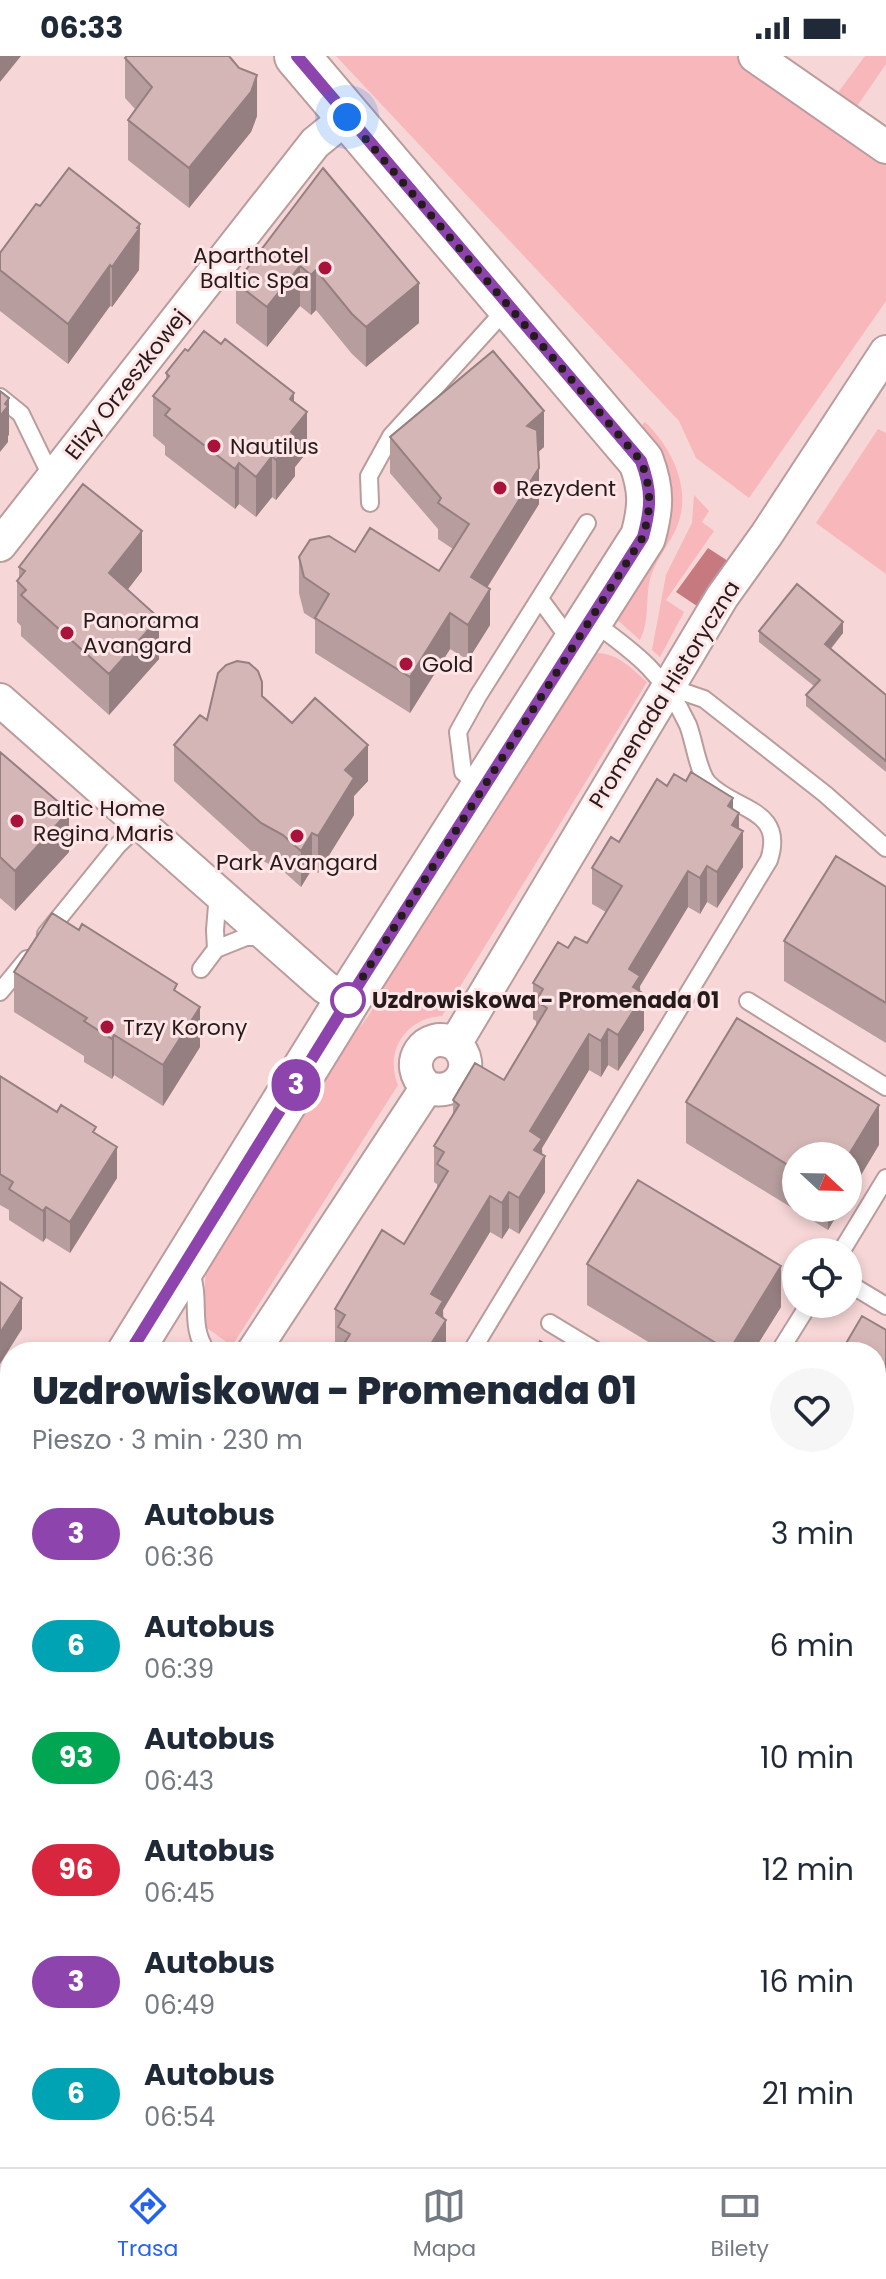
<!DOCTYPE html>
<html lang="pl">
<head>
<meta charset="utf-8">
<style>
	:root { --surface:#fff; --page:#f6f6f7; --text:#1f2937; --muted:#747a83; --line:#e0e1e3; --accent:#2563eb }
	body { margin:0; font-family:Poppins,sans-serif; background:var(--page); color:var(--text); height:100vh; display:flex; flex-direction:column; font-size:30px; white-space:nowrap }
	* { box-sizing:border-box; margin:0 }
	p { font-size:26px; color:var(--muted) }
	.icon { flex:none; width:44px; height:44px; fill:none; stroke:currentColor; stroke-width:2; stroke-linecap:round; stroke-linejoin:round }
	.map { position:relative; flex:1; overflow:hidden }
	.panel { position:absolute; left:0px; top:1286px; width:886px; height:826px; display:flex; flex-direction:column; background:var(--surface); border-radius:32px 32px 0 0; box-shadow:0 4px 12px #0003 }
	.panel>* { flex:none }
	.badge { padding:0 16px; border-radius:26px; font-size:28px; line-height:52px }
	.needle { width:52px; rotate:112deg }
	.buttons { position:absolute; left:782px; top:1086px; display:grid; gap:16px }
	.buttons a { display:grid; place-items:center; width:80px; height:80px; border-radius:50%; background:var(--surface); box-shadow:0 4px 12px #0003; font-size:40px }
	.you { position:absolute; width:40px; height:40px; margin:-20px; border:6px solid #fff; border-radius:50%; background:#1a73e8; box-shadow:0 0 0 12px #1a73e833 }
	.map>.badge { position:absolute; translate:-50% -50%; box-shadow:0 0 0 4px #fff }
	.round { display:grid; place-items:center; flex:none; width:84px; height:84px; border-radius:42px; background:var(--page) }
	.headline { display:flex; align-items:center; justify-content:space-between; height:136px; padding:0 32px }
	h1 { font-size:38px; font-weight:800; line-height:60px }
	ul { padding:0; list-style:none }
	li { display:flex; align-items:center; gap:24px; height:112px; padding:0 32px }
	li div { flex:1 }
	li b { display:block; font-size:30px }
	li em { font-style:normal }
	li .badge { min-width:88px; font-weight:700; text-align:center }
	.status { display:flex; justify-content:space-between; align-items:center; height:56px; padding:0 40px; background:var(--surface); direction:ltr }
	.status svg { height:22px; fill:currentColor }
	.tabs { display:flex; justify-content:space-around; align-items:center; height:112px; border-top:2px solid var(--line); background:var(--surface); font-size:22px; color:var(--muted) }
	.tabs a { display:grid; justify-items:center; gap:4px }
	.tabs .on { color:var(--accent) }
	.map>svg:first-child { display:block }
	.green { fill:#f8b7bb }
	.water { fill:#c67a80 }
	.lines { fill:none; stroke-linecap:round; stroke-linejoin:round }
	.lane-casing { stroke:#ba9c9d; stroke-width:20 }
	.street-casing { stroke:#ba9c9d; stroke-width:36 }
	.secondary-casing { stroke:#ba9c9d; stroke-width:48 }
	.lane { stroke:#fff; stroke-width:16 }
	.street { stroke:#fff; stroke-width:32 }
	.secondary { stroke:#fff; stroke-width:44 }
	.wall { fill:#b79d9d }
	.shaded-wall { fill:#957f80 }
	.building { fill:#d5b6b7; stroke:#957f80; stroke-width:2 }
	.line-casing { stroke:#fff; stroke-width:18 }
	.line { stroke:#8e44ad; stroke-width:12 }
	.walk { stroke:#261b1c; stroke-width:8; stroke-dasharray:0 14.4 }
	.poi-dot { fill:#a9123a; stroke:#ffe5e6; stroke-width:3 }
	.stop-dot { fill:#fff; stroke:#8e44ad; stroke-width:4 }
	.labels { text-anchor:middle; stroke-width:6; stroke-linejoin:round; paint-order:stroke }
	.poi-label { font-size:22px; fill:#261b1c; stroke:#ffe5e6; text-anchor:start }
	.street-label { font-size:22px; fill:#261b1c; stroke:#ffe5e6 }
	.stop-label { font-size:22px; font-weight:bold; fill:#261b1c; stroke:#ffe5e6; text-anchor:start }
</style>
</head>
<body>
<div class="status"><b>06:33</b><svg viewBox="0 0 49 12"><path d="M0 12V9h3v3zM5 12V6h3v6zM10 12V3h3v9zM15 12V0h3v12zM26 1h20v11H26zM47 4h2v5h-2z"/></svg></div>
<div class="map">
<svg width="886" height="2111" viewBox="0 0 886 2111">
	<rect width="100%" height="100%" fill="#f6d6d7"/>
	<path class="green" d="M336,0h435l115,90v155l-137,197 -53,-40 -17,-37z
		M865,0h21v8l-33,48 -19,-14z
		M645,366c28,27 48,69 31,107 -8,17 -21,32 -26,50 -5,21 0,41 -10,61l-27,-24c15,-26 65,-92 58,-120 -6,-23 -22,-46 -33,-67z
		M878,373l8,4v141l-70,-51z
		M694,439l15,16 -7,11 12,9 -48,69 18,12 -24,45 -8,-7 14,-75 26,-52z
		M597,597c22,1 34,15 50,29l-205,334c-36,2 -58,35 -44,69l-166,261 -25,-18 -4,-11 3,-49 135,-223c20,-18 39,-37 40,-65l206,-322z
		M886,2016v95h-60l3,-9h47v-84z"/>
	<path class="water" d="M708,492l23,15 -31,45 -24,-16z"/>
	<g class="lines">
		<g class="lane-casing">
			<path id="lane" d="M0,341l21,17 31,64
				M370,447l-1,-27 22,-40 117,-129
				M540,543l33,45
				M666,630l38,13 121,95 61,54
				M482,732l-19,-16 -5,-40 20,-36 109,-173
				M218,837l-3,37 1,19 30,-12h17
				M46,878l72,-89 22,-21
				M201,913l15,-20
				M0,936l27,-33
				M748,945l138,86
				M841,1196l45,-74
				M190,1214c12,30 -2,55 17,82
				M848,1227l38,23
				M550,1267l48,29
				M179,1296h23
				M471,1296l298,-492c17,-52 -35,-49 -61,-77 -10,-11 -14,-43 -20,-58 -23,-50 -52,-72 -95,-103
				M779,1296l30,-48"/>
		</g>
		<g class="street-casing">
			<path id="street" d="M755,0l131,91
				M0,489l315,-402 32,-26
				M0,644l325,287 22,14
				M427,1031c-26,-22 -2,-59 28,-43
				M253,1296l174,-265c30,12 52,-22 28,-43l267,-447 45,-63 119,-182
				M0,1704l10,-16
				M0,1813l10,6
				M311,2102h24
				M468,2102l15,9
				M226,2111l10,-9"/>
		</g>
		<g class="secondary-casing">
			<path id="secondary" d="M130,1296l217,-351 296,-464c8,-29 9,-47 -2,-76l-344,-405
				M0,1430l10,7
				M0,1500l10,-16"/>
		</g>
		<use href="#lane" class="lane"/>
		<use href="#street" class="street"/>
		<use href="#secondary" class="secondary"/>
	</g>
	<path class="wall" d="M125,2l132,58 -6,16 -62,76 -61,-48v-40l7,-11 -10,-11z
		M323,112l96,155 -53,44 -14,-13 -36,-44 -5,5 -11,-9 -33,41 -31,-24v-40z
		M40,150l100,18 -1,46 -27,37 -2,-1 -42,58 -68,-53v-58z
		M188,295l106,51 13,50 -12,15v9l-19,24 -4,-3 -16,20 -17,-13 -4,5 -70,-54v-9l-12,-10v-40l13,-17v-6z
		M390,381l154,10 -6,5 1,52 -52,84 3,37 -22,35 -18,-11 -40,64 -95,-60v-33l-11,-7 -5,-20v-36l56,-5 84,19 14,-22 -15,-10v-10l-48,-56z
		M19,511l123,4 -15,19 32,69 -50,56 -88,-79v-10l-4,-4v-41l2,-3z
		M759,575l84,2 -12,16 55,46v77l-80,-66v-11l8,-9 -55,-44z
		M262,641l30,26 76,58 -14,15v19l-36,58 -6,-4 -11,18 -18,-16 -22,-11 -87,-79v-36l33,-25z
		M0,696l69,100 -54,59 -15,-13z
		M667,730l66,23 6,20 4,38 -26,41 -10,-6 -7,12 -12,-7 -48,79 4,44 -26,41 -10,-6 -7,12 -12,-7 -47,78 3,44 -26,42 -10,-6 -7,11 -12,-7 -47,78 3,42h-108v-5l-3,-2v-36l69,-65 33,-53v-7l-3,-2v-36l19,-32v-14l51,-20 32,-52v-7l-3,-2v-36l35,-35 19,-5 19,-31 -14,-8v-36l27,-26z
		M886,831v156l-102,-62v-40z
		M14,916l163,20 23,55 -37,59 -49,-31 -2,4 -28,-17v-6l-70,-44z
		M0,1020l57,36 39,21 21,45 -47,75 -24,-15 -3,4 -34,-22v-10l-9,-5z
		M686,1046l193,43 -83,11v52h45l-13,22 -142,-87z
		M587,1208l194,43 -28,45h-88l-78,-47z
		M886,1274v157l-10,-6v-129z
		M876,1499l10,4v41l-10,-6z
		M561,2102h206l-3,9h-189z"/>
	<path class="shaded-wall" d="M0,0h21l-21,26z
		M257,19v41l-6,16 -62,76v-40z
		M140,168l-1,46 -27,37v-40z
		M110,209v41l-42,58v-40z
		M300,210v40l-33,41v-40z
		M316,214v40l-5,5v-40z
		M419,227v40l-53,44v-40z
		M294,337v35l13,-16v40l-12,15v9l-19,24v-40l14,-61z
		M9,342v37l-1,1v6l-8,10v-36l5,-12z
		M544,355v36l-17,15v-36z
		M272,400v41l-16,20v-40z
		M239,407v41l-4,5v-40z
		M539,412v36l-68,109v-36z
		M142,475v40l-33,43v-41z
		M490,533v36l-22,35v-35z
		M450,557v36l-40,64v-36z
		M159,562v41l-50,56v-41z
		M843,566v11l-18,22v-11z
		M368,689v36l-14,15v19l-36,58v-37l27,-66z
		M733,742v25l6,-10v24l4,-6v36l-26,41v-36l11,-66z
		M69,755v41l-54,59v-40z
		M312,777v36l-11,18v-36z
		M707,810v36l-7,12v-36z
		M688,815v36l-48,79v14l4,-6v36l-26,41v-36l11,-66z
		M200,951v40l-37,59v-41z
		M608,973v36l-7,12v-36z
		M589,978v36l-47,78v14l3,-6v36l-26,42v-36l11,-67z
		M114,979v40l-2,4v-40z
		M879,1049v40l-31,52v-41z
		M117,1091v31l-47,75v-31z
		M509,1136v36l-7,11v-36z
		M490,1140v36l-47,78v14l3,-4v32h-20l5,-58z
		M46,1151v31l-3,4v-31z
		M828,1152h13l-13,22z
		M781,1210v41l-28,45h-24z
		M22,1242v31l-22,35v-31z
		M10,1950v34l-10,16v-34z
		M751,2102h16l-3,9h-16z"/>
	<path class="building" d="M127,0h102l10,12 18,7 -6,17 -62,76 -61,-48 24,-33 -27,-29z
		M69,112l71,56 -3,4 2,1 -27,38 -2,-2 -42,59 -68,-54v-17l36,-49 4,2z
		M323,112l96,115 -53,44 -14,-13 -36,-44 -5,5 -11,-9 -33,41 -31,-24z
		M204,275l17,13 4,-5 69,54 -4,6 17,13 -16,20 4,4 -19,24 -4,-4 -16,21 -17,-14 -4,6 -70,-54 5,-6 -17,-13 16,-20 -3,-3 19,-24 3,2z
		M493,295l51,60 -17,15 10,4 2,38 -68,109 19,12 -22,36 -18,-12 -40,64 -95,-59 14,-24 -25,-17 -5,-20 11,-17 19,-4 26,16 15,-24 69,43 30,-47 -31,-21 3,-5 -51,-61z
		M0,335l9,7 -4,6 3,2 -8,10z
		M83,428l59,47 -33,42 50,45 -50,56 -88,-79 5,-5 -9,-9 8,-10 -6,-4z
		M797,528l46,38 -18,22 61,51v66l-80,-66 14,-15 -61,-49z
		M237,605l12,2 9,8 4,11v14l30,27 23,-25 53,47 -23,25 9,8 -36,58 -6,-3 -11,18 -18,-16 -22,-12 -87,-78 26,-30 7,5 11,-47 8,-8z
		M0,696l69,59 -54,60 -15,-14z
		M691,716l42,26 -5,8 11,7 -7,12 11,6 -26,41 -10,-6 -7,12 -12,-7 -59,98 11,7 -7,11 11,7 -26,41 -10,-6 -7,12 -12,-7 -59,97 12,8 -8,11 11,6 -26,42 -10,-6 -7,11 -12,-7 -59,98 12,7 -7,12 10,7 -20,32h-87l11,-18 -12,-7 7,-12 -10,-6 47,-79 22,14 44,-73 -11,-7 7,-12 -10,-6 25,-41 -6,-5 22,-37 29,17 43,-72 -11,-7 7,-12 -10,-6 25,-41 10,6 7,-11 12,6 35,-57 -30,-18 19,-31 8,5 38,-63 10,7 7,-12 12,7z
		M836,800l50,31v116l-102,-62z
		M52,857l27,17 3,-6 95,60 -3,6 26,17 -37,58 -49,-30 -2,4 -28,-18 3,-3 -73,-46z
		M737,962l142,87 -31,51h-52v14l-110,-68z
		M0,1020l57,36 4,-7 35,22 -3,5 24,15 -47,75 -24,-15 -3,4 -34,-22 4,-7 -13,-8z
		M638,1124l143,86 -52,85 -142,-87z
		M0,1226l22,16 -22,35z
		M862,1260l24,14v117l-10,-7v-88h-35z
		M540,1285l18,11h-24z
		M876,1499l10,4v32l-10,-6z
		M0,1845l10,6v99l-10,16z
		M0,2054l10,5v43h73l12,6 -2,3h-93z
		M367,2102h95l15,9h-116z
		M636,2102h115l-3,9h-98z"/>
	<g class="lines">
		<g class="line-casing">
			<path id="line" d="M130,1296l214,-345 299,-470c8,-29 9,-47 -2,-76l-344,-405"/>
		</g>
		<use href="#line" class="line"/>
		<path class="walk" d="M347,61l294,344c11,29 10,47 2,76l-295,463"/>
	</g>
	<g class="poi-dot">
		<circle cx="325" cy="212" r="8"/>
		<circle cx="214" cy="390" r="8"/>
		<circle cx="500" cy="432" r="8"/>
		<circle cx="67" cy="577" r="8"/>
		<circle cx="406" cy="608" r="8"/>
		<circle cx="17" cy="765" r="8"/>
		<circle cx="297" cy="780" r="8"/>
		<circle cx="107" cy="971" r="8"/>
	</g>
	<circle class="stop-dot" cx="348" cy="944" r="16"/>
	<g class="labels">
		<g class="poi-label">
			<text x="309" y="207" text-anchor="end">Aparthotel<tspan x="309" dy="25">Baltic Spa</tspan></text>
			<text x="230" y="398">Nautilus</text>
			<text x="516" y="440">Rezydent</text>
			<text x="83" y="572">Panorama<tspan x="83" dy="25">Avangard</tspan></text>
			<text x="422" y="616">Gold</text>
			<text x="33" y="760">Baltic Home<tspan x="33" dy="25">Regina Maris</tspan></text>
			<text x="297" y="814" text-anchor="middle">Park Avangard</text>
			<text x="123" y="979">Trzy Korony</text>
		</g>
		<g class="street-label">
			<text transform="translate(126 328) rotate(-52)" y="8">Elizy Orzeszkowej</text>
			<text transform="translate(664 638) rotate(-58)" y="8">Promenada Historyczna</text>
		</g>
		<g class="stop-label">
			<text x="372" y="952">Uzdrowiskowa - Promenada 01</text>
		</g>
	</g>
</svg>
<div class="buttons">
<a><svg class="needle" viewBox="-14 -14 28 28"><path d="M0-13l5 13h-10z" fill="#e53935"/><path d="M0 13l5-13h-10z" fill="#747a83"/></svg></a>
<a><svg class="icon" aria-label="locate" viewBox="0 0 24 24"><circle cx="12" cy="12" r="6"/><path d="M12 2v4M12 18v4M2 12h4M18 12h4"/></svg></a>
</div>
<div class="you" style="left:347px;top:61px"></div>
<b class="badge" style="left:296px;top:1029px;background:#8e44ad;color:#fff">3</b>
<section class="panel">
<div class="headline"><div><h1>Uzdrowiskowa - Promenada 01</h1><p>Pieszo · 3 min · 230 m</p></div><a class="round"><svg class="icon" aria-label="heart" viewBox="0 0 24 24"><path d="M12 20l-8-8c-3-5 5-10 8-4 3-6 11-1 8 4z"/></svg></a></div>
<ul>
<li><span class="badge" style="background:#8e44ad;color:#fff">3</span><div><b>Autobus</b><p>06:36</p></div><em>3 min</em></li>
<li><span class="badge" style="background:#00a3b4;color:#fff">6</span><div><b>Autobus</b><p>06:39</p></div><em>6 min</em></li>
<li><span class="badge" style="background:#00a651;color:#fff">93</span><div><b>Autobus</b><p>06:43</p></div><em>10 min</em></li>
<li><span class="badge" style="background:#d7263d;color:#fff">96</span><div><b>Autobus</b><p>06:45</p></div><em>12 min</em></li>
<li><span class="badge" style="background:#8e44ad;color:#fff">3</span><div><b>Autobus</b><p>06:49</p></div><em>16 min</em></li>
<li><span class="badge" style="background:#00a3b4;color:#fff">6</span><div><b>Autobus</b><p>06:54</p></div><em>21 min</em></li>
</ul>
</section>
</div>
<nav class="tabs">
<a class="on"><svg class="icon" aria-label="directions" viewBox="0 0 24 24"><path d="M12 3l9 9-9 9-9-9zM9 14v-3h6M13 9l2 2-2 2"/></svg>Trasa</a>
<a><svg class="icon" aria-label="map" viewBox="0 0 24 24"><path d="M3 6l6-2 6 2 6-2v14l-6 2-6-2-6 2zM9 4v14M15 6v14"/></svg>Mapa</a>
<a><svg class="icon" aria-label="tickets" viewBox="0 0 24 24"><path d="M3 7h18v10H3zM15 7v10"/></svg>Bilety</a>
</nav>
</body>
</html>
